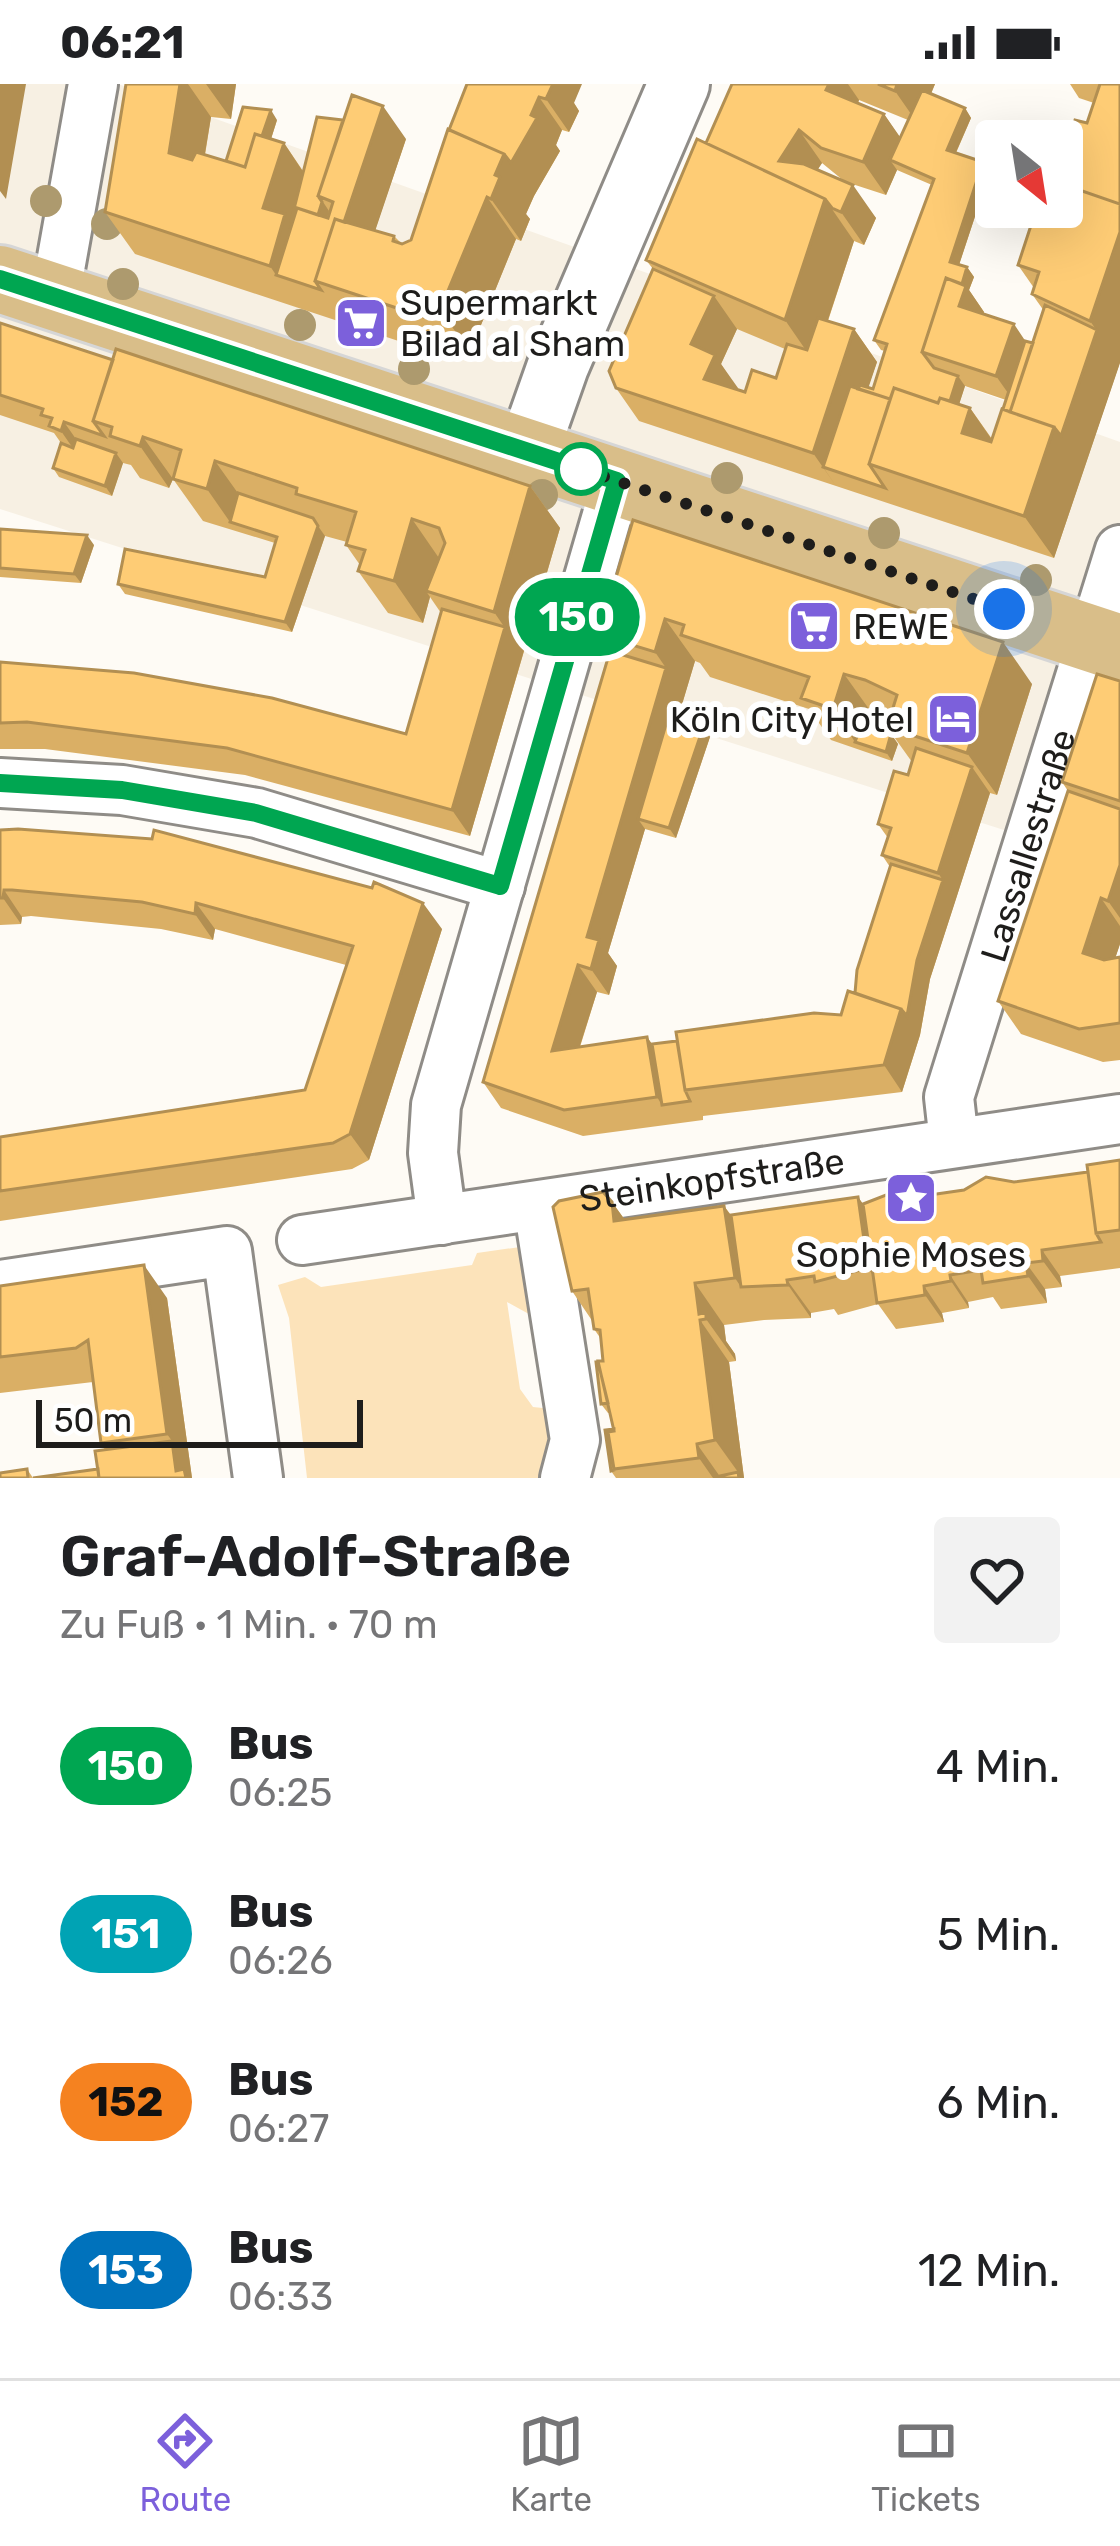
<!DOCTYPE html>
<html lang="de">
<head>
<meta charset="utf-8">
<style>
	:root { --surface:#fff; --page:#f2f2f2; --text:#202124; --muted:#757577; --line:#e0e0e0; --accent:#7c60db }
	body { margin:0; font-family:Rubik,sans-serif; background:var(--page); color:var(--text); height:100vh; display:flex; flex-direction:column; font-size:45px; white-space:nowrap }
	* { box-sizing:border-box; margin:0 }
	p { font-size:39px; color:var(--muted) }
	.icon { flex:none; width:66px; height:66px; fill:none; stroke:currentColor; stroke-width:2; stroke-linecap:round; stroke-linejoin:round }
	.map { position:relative; height:1394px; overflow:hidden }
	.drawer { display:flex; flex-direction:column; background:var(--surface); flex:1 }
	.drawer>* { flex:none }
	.badge { padding:0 24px; border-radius:39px; font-size:42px; line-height:78px }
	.needle { width:78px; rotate:150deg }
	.fabs { position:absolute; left:975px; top:36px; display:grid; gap:24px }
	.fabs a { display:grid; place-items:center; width:108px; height:108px; border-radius:12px; background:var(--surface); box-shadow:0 12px 48px #0002; font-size:60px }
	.scale { position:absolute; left:36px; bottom:30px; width:327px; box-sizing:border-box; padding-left:12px; border:6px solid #1e1d1b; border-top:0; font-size:33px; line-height:42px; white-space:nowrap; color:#1e1d1b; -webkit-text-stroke:9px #fff; paint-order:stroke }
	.you { position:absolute; width:60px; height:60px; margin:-30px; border:9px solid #fff; border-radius:50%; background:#1a73e8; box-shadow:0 0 0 18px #1a73e833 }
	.map>.badge { position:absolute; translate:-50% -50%; box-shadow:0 0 0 6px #fff }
	.round { display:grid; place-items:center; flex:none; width:126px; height:126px; border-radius:12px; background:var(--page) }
	.headline { display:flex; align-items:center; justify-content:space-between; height:204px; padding:0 60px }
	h1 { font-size:57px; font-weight:600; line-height:90px }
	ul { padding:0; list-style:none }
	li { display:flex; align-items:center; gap:36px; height:168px; padding:0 60px }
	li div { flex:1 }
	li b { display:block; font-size:45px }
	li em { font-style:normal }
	li .badge { min-width:132px; font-weight:700; text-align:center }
	.status { display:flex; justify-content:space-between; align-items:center; height:84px; padding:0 60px; background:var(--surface); direction:ltr }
	.status svg { height:33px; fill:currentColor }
	.tabs { display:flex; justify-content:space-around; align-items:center; height:168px; border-top:3px solid var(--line); background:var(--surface); font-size:33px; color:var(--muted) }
	.tabs a { display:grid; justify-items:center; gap:6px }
	.tabs .active { color:var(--accent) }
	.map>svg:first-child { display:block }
	.built { fill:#f7f0e3 }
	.green { fill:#fce3ba }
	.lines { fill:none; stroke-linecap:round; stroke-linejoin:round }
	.minor-casing { stroke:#8f8c87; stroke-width:54 }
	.tertiary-casing { stroke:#8f8c87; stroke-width:66 }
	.primary-casing { stroke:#d6d6d6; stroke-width:72 }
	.minor { stroke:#fff; stroke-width:48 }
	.tertiary { stroke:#fff; stroke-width:60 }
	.primary { stroke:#d9be89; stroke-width:66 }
	.tree { fill:#ad9a6e }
	.wall { fill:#daaf65; fill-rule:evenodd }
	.shaded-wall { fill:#b28f52 }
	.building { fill:#fecc75; stroke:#b28f52; stroke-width:3 }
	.line-casing { stroke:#fff; stroke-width:27 }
	.line { stroke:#00a651; stroke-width:18 }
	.walk { stroke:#1e1d1b; stroke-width:12; stroke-dasharray:0 21.6 }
	.stop-dot { fill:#fff; stroke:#00a651; stroke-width:6 }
	.labels { text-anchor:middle; stroke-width:12; stroke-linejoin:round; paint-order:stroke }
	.poi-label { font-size:36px; fill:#1e1d1b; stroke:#fff; text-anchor:start }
	.street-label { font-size:36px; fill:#1e1d1b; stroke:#fff }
</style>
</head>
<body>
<div class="status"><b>06:21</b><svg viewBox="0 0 49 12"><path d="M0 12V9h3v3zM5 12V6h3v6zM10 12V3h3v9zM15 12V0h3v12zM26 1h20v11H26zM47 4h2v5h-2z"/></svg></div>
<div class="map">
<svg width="1120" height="1394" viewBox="0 0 1120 1394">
	<rect width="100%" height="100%" fill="#fefbf5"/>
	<path class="built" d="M0,0h118l1002,358v425l-1120,-358z"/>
	<path class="green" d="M534,1161l13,79 -40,-22 13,87 13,18 29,3 -24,68h-231l-18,-160 -11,-33 27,-8 16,10 151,-22 5,-12z"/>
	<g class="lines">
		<g class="minor-casing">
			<g id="minor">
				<path d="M55,213l38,-213"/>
				<path d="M0,699l122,7 135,23 243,73"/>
				<path id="s1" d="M954,1058l-5,-45 171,-547"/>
				<path d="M538,1122l37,234 -10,38"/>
				<path d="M442,1136l-9,-67 3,-48 181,-624"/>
				<path id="s2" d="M302,1156l818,-121"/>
				<path d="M0,1201l227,-34 31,227"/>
			</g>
		</g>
		<g class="tertiary-casing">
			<path id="tertiary" d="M528,367l30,-85 121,-282"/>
		</g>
		<g class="primary-casing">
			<path id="primary" d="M0,195l1120,369"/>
		</g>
		<use href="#minor" class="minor"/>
		<use href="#tertiary" class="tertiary"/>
		<use href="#primary" class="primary"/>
	</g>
	<g class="tree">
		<circle cx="46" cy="117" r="16"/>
		<circle cx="107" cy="140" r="16"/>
		<circle cx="123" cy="200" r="16"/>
		<circle cx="300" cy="241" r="16"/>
		<circle cx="414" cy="285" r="16"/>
		<circle cx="727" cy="394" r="16"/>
		<circle cx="542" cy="411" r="16"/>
		<circle cx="884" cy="449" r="16"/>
		<circle cx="1036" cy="496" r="16"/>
	</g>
	<path class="wall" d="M126,0h110l-5,35 -20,-2 -6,38 21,6 51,-41 -6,19 13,4 19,28 103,-32 -31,91 19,6 8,8 9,-4 38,-110 18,-46 107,19 5,8 -10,21 -7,-2 -6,15 4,6 -26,45 -8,18 4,5 -9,22 -5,-2 -46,113 -14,8 -321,-106 -30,-42z
		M732,0h203l-4,10 34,14 6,10 -15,35 34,18 -31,94 8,2 7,10 -5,13 15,22 -1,2 42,27 8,2 11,-32 -12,-17 2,-6 -16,-23 44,-58 32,-104 -15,-5 -9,-14h50v278l-66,196 -415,-137 -23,-33 37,-119 -7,-9 60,-117zM859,16l49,20 -8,18 -16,-24 -26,-11zM822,79l22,18 -27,-11zM897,86l35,15 -58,155 7,10 4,1 -12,38 -5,-2 9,-25 -23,-33 -26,-8 26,-80 10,4 12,-27 -30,-36 40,13zM737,245l48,20 -9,29 -31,14 -8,-3 -16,-25zM965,302l41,14 -14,39 -22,-31 -11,-4z
		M0,239l113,37 417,126 30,42 -90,308 -225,-61 -200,-26h-45v-87l406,72 35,-121 -11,-16 -7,26 -35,-10 -30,-42 2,-6 -14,-20 1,-3 -22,-6 -33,96 -167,-38 -7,-10 147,-7 10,-34 -72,-22 -30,-42 -4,9 -29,-10 -9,-13 -8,-2 -11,33 -53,-19 -6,-9 8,-25 -7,-10 -54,-18z
		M633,436l399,164 -35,111 -7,-2 -60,186 -10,56 -18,57 -199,24v4l-120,16 -82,-28 -18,-26 127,-431 -11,-16zM695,577l5,2 10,14 99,32 22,31 61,21 6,-17 -7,-10 -21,-6 4,-12 15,4 -2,7 25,35 -4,13 -30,49 10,14 -6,17 8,12 -35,126 -14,22 -189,29 -5,-7 -67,10 17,-55 12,3 8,-29 -9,-13 37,-124 31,9 36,-107 -7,-9 -26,-8z
		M0,445l94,16 -13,38 -81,-6z
		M1120,597v263l-5,14 5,-1v103l-17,2 -82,-28 -23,-33 70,-210 -6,-9z
		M0,746l442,99 -73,231 -17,9 -352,52v-84l305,-47 41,-125 -131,-36 -2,11 -52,-11 -130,-13 -9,1 -1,7 -21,1z
		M1120,1076v108l-60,8 2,11 -17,2 2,14 -46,6 -8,-12 -25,5 1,6 -27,5 2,9 -48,7 -18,-25 -40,11 -4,-6 -23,4v5l-47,2 -40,5 2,16 9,13 1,7 -7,1 15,116h-128l-5,-7 2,-42 -3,-16h-2l-7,-9 2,-43 -2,-22 -7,-10 -1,-7 -21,-31 40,-89 13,18 99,-14 7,9 127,-18 5,7 46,-6 179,-26z
		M0,1202l167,12 25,180h-192l27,-9 6,9 65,-8 7,-20 -4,-7 -8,-61 -93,11z"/>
	<path class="shaded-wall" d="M0,0h26l-20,115 -6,-8z
		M180,0h8l23,33 -13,78 -29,-42z
		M206,0h30l-5,35z
		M553,0h29l-8,19 5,8 -10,21 -23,-33z
		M829,0h19l11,16 -10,23 -23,-33z
		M897,0h38l-17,40 -23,-33z
		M539,13l23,33 -6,15 4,6 -26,45 -8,18 4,5 -9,22 -30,-42 4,-24 9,-21 27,-39z
		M383,22l23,33 -52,155 -31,-10z
		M965,24l6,10 -18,41 -6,-9z
		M271,26l6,10 -26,82 -6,-10z
		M884,30l23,33 -17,13 7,10 -11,25 -23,-33z
		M799,46l23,33 -20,31 -23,-33z
		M284,59l45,68 -23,74 -30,-10 -6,-9 -7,-58z
		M983,78l7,9 -33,100 -7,-9z
		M853,101l23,33 -12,27 -23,-33z
		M487,113l29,42 -46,113 -30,-42z
		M825,115l29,42 -40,121 -29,-42z
		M1120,148v131l-30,-42z
		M967,183l7,10 -5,13 15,22 -7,21 -39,24z
		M714,212l23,33 -16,35 17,24 -11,24 -23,-33 -13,-35z
		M1014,240l18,27 -17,52 -19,-27z
		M854,245l23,33 -12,36 -42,69 13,19 -23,-33z
		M1097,246l23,33 -66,195 -30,-42 30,-89z
		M958,292l7,10 -17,53 -7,-10z
		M970,324l29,42 -37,-17z
		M64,338l19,27 -4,8 -18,-26z
		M143,353l30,42 -4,9 -29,-42z
		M116,369l7,10 -11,33 -7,-10z
		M215,377l30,42 -15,19 -23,-33z
		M530,402l30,42 -37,126 -29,-42z
		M412,435l29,42 -15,30 4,6 -7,26 -29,-42z
		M318,442l7,10 -33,96 -7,-10z
		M87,451l7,10 -13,38 -7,-9z
		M665,535l30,42 -48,161 -9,-3 7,10 -37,124 9,13 -8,29 -18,-26 -4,-32 79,-269 -11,-16z
		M505,543l18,27 -53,182 -18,-26z
		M1003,558l29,42 -35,111 -30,-42z
		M844,590l30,42 -10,29 -9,-3 -22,-33z
		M705,638l7,9 -36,107 -7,-10z
		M891,650l7,10 -6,17 -6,-9z
		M972,683l18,26 -34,106 -18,-26z
		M1120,781v53l-12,-17z
		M943,796l13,19 -26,80 -10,56 -18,57 -18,-27z
		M4,806l18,27 -1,7 -18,-26z
		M1101,814l19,28v18l-14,42 -23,-33z
		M196,819l19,26 -2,11 -18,-26z
		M423,819l19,26 -73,231 -19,-26z
		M578,881l19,27 -27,85 -18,-26z
		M647,953l18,26 -3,42 -5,-8z
		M858,1113l23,33 10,71 -23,-33z
		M612,1118l30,42 -28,-23z
		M724,1122l30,42 -13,39 -6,-9z
		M1042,1166l18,26 2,11 -19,-26z
		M1026,1179l19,26 2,14 -19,-27z
		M144,1181l23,33 25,180h-11l-5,-7 -4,-30 -5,-7z
		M950,1191l18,27 1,6 -18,-27z
		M787,1196l24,33v5l-23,-33z
		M695,1199l29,42 2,16 9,13 1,7 -30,-42 -7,-5z
		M924,1202l18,27 2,9 -19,-27z
		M700,1236l29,42 15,116h-5l-1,-6 -23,-32z
		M697,1360l24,34h-8l-14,-20z"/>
	<path class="building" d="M126,0h54l-11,69 23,7 4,-8 49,15 10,-33 29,9 -21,65 22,6 -15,52 -165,-54z
		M467,0h86l-7,15 -7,-2 -8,18 6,3 -26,45 -7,-9 -55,-24z
		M732,0h97l-3,6 58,24 -21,48 -42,-14 -22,-18 -20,31 25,3 49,21 -12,27 -9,-4 -7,-9 -119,-56z
		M878,0h19l-2,7z
		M1100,0h20v120l-58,-20v-25l13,-39 12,3z
		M922,6l43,18 -18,42 36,12 -33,100 17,5 -5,17 -16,-6 -24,74 12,16 24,8 -8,25 -10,-3 -2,5 -44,-15 -4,11 -32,-10 2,-4 13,4 14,-45 -13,-4 60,-161 -44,-19z
		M352,11l31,11 -39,116 -9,-3 -20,62 6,9 -45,-15 21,-67 31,10 5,-16 -15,-6z
		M243,23l28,3 -9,26 -7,-2 -10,33 -19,-6z
		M317,33l26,3 -25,76 4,6 -4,13 -21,-7 -5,15 -1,-2z
		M448,45l56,25 -9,21 5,2 -9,22 -4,-2 -47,113 -13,8 -112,-37 20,-62 59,17 -1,5 9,3 9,-4z
		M697,55l128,60 -40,121 -139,-60z
		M1062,100l58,20v28l-30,89 -58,-27 7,-22 -21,-7 19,-58h25z
		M653,185l61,27 -23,48 24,11 -11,24 41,13 7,-22 24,8 11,-34 20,6 11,-32 36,11 -41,124 -197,-65 -7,-17z
		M946,194l20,8 -7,20 55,18 -18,52 -74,-24z
		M1045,221l52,25 -36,106 -7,-9 -44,-15z
		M0,239l113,37 -20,61 11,15 -40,-14 -3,9 -12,-5 3,-8 -11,-3 2,-6 -43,-14z
		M1025,257l8,2 -23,69 -7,-3z
		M116,265l414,137 -36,126 -68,-21 19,-48 -6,-15 -27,-9 -18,62 -36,-10 7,-21 -19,-5 10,-33 -60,-18 1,-6 -82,-27 -8,28 -34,-10 8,-29 -38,-13 -3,9 -30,-10 2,-9 -19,-6z
		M850,302l40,13 -21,65 16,24 -62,-21z
		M894,304l44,15 2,-5 30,10 -8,25 29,9 11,-33 52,18 -30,89 -155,-52z
		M76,355l40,14 -11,33 -52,-18 8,-25 12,5z
		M238,409l75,25 5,8 -33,96 -167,-38 7,-35 140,28 12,-40 -47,-15z
		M633,436l370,122 -36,111 -80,-26 10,-32 -32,-15 -21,-6 -11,35 -32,-11 8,-21 -128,-42 3,-10 -19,-6 -10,33 -56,-17z
		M0,445l87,6 -13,39 -74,-6z
		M442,525l63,18 -53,183 -225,-62 -200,-26 -27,1v-61l134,11 138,25 134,36z
		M610,567l56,17 -79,269 12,3 -8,29 -13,-4 -26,86 95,-14 10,60 -93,13 -81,-28z
		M1097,590l23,7v120l-58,-19z
		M670,627l35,11 -36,106 -31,-9z
		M861,641l30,9 -5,18 -31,-10z
		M916,664l56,19 -34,106 -56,-18 9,-27 -13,-4 16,-53 14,4z
		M1068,707l52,18v56l-12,36 -7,-3 -18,55 21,7 16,-3v66l-41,6 -81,-28z
		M18,745l134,10 2,-9 218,58 2,-6 49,21 -73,231 -17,9 -333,48v-54l305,-47 48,-144 -157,-43 -1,11 -53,-12 -130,-12h-8l-1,8h-3v-68z
		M891,780l52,16 -26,80 -10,56 -6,-7 -46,-16 2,-23z
		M848,907l53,18 -17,56 -199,25 -9,-58 138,-19 27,2z
		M677,957l8,49 5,11 -28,4 -10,-61z
		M1120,1076v70l-24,3 -9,-68z
		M1088,1088l8,61 5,9 -59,8 1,11 -17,2 2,13 -45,7 -2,-13 -31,5 1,6 -27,5 1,9 -48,8 -14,-99 28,-11 18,5 55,-8 22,-13 28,5z
		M603,1108l9,10 2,19 110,-15 11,72 -40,5 4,31 7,-2v7l-6,1 15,120 -18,4 2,14 -85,11 -6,-37 6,-1 -16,-70h5l-3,-31 -6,-1 -6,-40 -16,2 -19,-84 6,-6z
		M858,1113l10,71 -53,14 -1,-6 -27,4 1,5 -47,2 -10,-72z
		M144,1181l23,169 -66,9 -13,-103 -12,8 -76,9v-71z
		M596,1278h2l10,41 -7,1z
		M614,1345v2l-6,1 6,38 -3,1 -6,-41z
		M172,1357l4,30 8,-2 2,9h-87l-4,-27z
		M27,1385l1,9h-28v-5z
		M98,1385l1,9h-66z
		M738,1388l1,6h-19v-2z"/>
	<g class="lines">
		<g class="line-casing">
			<path id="line" d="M0,195l617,202 -117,405 -244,-73 -134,-23 -122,-7"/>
		</g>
		<use href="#line" class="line"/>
		<path class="walk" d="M581,385l-9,-3 432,143"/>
	</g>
	<defs>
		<g id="supermarket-square" transform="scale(2.7)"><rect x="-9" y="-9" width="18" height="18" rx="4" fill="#7c60db" stroke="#fff"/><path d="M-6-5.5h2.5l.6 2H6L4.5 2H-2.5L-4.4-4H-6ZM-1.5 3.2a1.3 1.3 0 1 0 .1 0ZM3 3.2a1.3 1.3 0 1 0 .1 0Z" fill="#fff"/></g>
		<g id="hotel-square" transform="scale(2.7)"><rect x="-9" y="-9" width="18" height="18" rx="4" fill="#7c60db" stroke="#fff"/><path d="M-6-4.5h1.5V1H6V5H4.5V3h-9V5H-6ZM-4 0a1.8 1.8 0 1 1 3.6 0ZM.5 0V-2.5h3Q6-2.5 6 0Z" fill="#fff"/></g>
		<g id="sight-square" transform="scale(2.7)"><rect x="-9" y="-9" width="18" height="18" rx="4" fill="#7c60db" stroke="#fff"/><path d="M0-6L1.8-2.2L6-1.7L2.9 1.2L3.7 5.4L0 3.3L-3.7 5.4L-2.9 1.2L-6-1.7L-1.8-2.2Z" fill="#fff"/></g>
	</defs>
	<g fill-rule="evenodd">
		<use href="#supermarket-square" x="361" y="239"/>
		<use href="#supermarket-square" x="814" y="542"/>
		<use href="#hotel-square" x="953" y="635"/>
		<use href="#sight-square" x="911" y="1114"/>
	</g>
	<circle class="stop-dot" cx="581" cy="385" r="24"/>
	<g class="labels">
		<g class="poi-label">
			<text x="400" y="231">Supermarkt<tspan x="400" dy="41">Bilad al Sham</tspan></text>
			<text x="853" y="555">REWE</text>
			<text x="914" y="648" text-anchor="end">Köln City Hotel</text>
			<text x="911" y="1183" text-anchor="middle">Sophie Moses</text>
		</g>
		<g class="street-label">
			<text dy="13" stroke="none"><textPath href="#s1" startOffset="309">Lassallestraße</textPath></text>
			<text dy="13" stroke="none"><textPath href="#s2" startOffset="414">Steinkopfstraße</textPath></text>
		</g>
	</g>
</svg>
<div class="fabs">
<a><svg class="needle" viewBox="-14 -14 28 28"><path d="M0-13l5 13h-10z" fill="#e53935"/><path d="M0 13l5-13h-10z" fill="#757577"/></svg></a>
</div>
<div class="scale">50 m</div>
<div class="you" style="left:1004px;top:525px"></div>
<b class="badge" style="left:577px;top:533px;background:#00a651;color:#fff">150</b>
</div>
<section class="drawer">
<div class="headline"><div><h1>Graf-Adolf-Straße</h1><p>Zu Fuß · 1 Min. · 70 m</p></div><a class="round"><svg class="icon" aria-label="heart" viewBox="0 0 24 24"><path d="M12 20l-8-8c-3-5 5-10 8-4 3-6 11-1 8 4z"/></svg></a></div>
<ul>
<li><span class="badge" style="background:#00a651;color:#fff">150</span><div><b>Bus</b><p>06:25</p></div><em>4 Min.</em></li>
<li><span class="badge" style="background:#00a3b4;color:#fff">151</span><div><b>Bus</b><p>06:26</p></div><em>5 Min.</em></li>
<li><span class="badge" style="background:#f58220;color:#111">152</span><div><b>Bus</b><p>06:27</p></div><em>6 Min.</em></li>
<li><span class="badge" style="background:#0072bc;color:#fff">153</span><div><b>Bus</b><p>06:33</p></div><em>12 Min.</em></li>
</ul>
</section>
<nav class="tabs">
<a class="active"><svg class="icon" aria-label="directions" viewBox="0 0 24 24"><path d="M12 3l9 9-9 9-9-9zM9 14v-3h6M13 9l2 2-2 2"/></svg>Route</a>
<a><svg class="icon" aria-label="map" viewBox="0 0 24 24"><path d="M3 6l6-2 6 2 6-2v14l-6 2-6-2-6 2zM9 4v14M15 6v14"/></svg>Karte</a>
<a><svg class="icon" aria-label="tickets" viewBox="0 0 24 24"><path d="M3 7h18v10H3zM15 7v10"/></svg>Tickets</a>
</nav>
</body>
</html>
